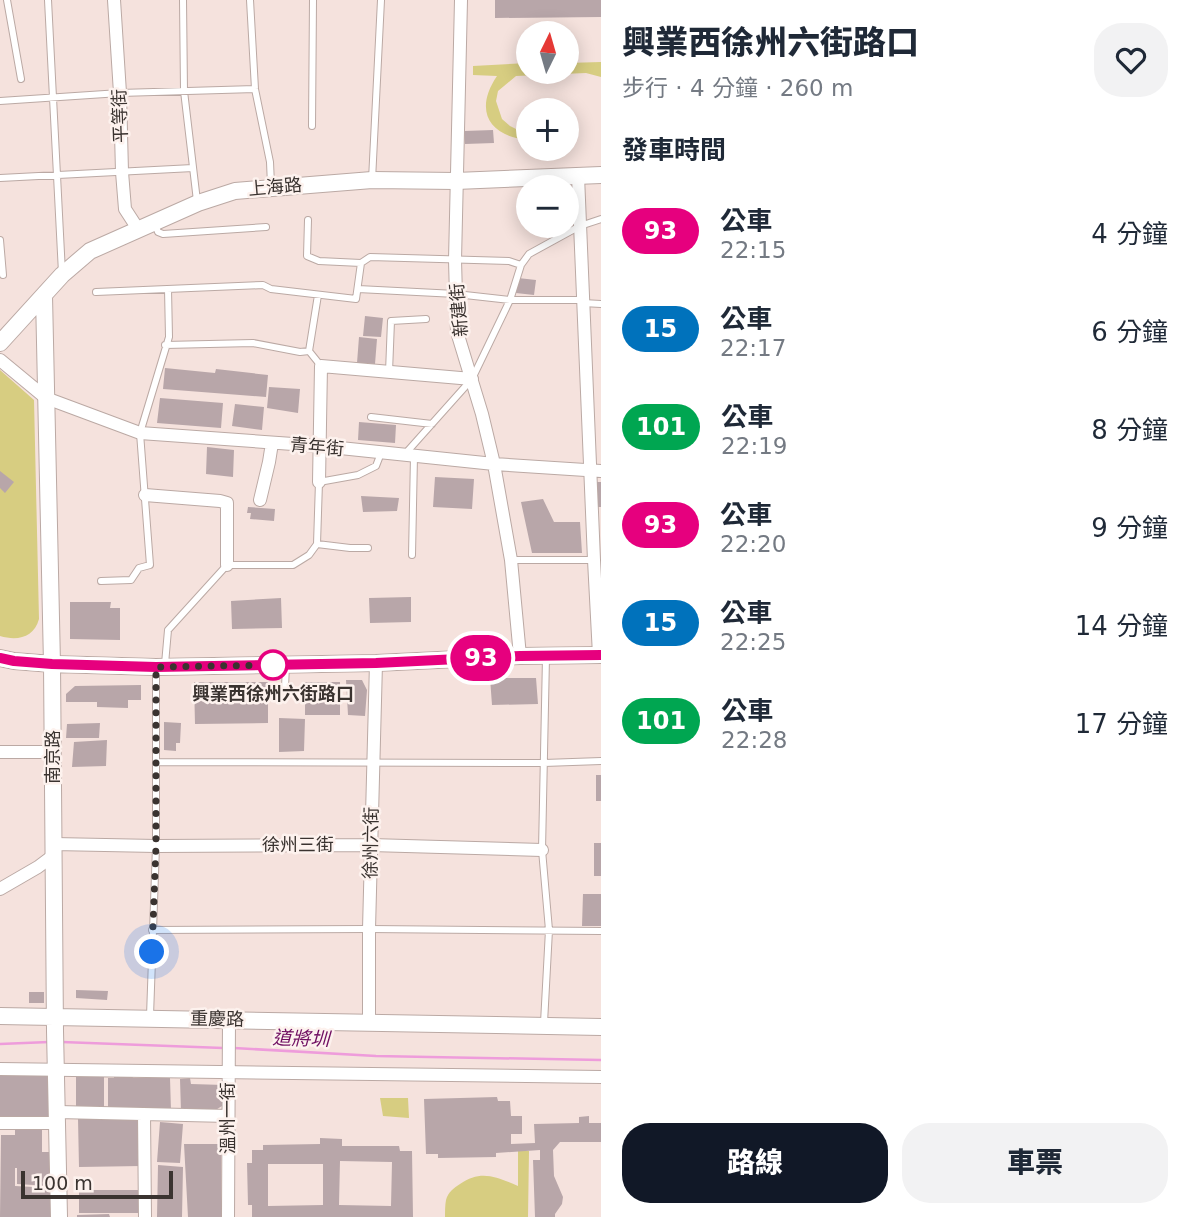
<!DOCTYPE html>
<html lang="zh-TW">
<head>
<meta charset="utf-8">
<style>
	:root { --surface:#fff; --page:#f2f2f3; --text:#1f2937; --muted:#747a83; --accent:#111827 }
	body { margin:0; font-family:"DejaVu Sans","Noto Sans TC",sans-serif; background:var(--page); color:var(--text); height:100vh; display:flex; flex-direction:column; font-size:26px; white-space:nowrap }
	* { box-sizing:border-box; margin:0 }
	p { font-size:23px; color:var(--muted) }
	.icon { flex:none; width:38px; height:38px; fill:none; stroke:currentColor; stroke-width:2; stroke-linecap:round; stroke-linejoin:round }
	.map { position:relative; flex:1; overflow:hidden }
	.side { display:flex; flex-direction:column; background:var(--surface); width:588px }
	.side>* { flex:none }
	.badge { padding:0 14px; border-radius:23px; font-size:24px; line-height:46px }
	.needle { width:46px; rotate:5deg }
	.tools { position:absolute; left:516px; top:21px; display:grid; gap:14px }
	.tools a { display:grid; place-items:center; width:63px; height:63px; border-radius:50%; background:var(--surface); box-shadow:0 4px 18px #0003; font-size:35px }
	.scale { position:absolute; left:21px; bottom:18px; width:152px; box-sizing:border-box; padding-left:7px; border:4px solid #3a3330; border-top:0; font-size:19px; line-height:24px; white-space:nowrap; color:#3a3330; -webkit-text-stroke:5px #fdf2ee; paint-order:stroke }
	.you { position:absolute; width:35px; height:35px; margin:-18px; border:5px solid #fff; border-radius:50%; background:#1a73e8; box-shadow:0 0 0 10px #1a73e833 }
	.map>.badge { position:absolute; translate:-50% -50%; box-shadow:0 0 0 4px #fff }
	h2 { padding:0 21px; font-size:26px; line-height:63px }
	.round { display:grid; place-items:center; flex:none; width:74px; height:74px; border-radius:28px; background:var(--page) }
	.head { display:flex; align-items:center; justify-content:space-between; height:119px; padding:0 21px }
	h1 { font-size:33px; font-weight:800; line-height:52px }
	.action { display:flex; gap:14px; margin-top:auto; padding:14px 21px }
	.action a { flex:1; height:80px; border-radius:28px; background:var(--accent); color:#fff; font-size:28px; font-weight:800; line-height:80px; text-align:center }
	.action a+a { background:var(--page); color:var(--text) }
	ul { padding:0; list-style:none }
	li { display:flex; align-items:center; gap:21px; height:98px; padding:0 21px }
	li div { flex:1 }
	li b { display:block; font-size:26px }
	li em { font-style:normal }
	li .badge { min-width:77px; font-weight:700; text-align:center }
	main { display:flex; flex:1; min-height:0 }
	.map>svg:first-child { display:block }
	.green { fill:#d7cd81 }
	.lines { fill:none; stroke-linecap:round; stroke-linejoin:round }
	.stream { stroke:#ee9cdb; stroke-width:2.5 }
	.building { fill:#b8a6a9; fill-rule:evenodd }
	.service-casing { stroke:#bba9a4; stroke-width:8 }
	.minor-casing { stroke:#bba9a4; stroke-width:14 }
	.tertiary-casing { stroke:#bba9a4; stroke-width:18 }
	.service { stroke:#fff; stroke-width:6 }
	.minor { stroke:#fff; stroke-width:12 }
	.tertiary { stroke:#fff; stroke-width:16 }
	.line-casing { stroke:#fff; stroke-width:16 }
	.line { stroke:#e6007e; stroke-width:10 }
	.walk { stroke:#3a3330; stroke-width:7; stroke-dasharray:0 12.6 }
	.stop-dot { fill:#fff; stroke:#e6007e; stroke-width:3.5 }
	.labels { text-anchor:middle; stroke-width:5; stroke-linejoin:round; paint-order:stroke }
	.street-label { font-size:18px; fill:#3a3330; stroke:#fdf2ee }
	.stop-label { font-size:18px; font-weight:bold; fill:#3a3330; stroke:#fdf2ee }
	.water-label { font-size:19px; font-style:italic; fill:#700f62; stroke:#fdf2ee }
</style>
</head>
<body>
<main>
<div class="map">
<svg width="601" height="1217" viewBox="0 0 601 1217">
	<rect width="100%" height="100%" fill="#f5e2dd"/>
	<path class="green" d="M601,62v15l-15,-4 -70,3 -18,15 -2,10 6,18 8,7 8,4h10v10c-40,-4 -54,-30 -31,-64l-24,-1v-9l55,-3v9h39v-9z
		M0,370l34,30 5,219c-5,19 -22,22 -39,17z
		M380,1098h28l1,20 -26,-2z
		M518,1151h11l-1,66h-83c0,-5 0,-12 1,-17 2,-8 8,-12 14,-16 21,-15 37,-7 58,2z"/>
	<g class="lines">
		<path class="stream" d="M62,1042l161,6
			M0,1044l49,-2
			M234,1048l142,8 225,4"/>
	</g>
	<path class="building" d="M495,0h106v17l-106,1z
		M493,130l1,13 -29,1 -1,-13z
		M518,278l18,2 -2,15 -18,-2z
		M365,316l18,2 -2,19 -18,-1z
		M359,337l18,2 -2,25 -18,-1z
		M165,368l50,5 1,-4 52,6 -2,22 -103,-8z
		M269,387l31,2 -2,24 -31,-5z
		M160,398l63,5 -2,25 -64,-5z
		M235,404l29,3 -2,23 -30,-4z
		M359,422l37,3 -1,18 -37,-3z
		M207,447l27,3 -1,27 -27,-3z
		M0,471l14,11 -9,11 -5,-5z
		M435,477l39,2 -2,30 -39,-2z
		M594,482h7v25h-9z
		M361,496l38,2 -2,13 -34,1z
		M543,499l11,23h26l2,31h-50l-11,-51z
		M248,507l27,2 -1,12 -24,-2 1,-6h-4z
		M411,597v25l-41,1 -1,-25z
		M281,598l1,30 -50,1 -1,-28z
		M70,602h41l-1,6h10v32l-50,-1z
		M490,678h46l2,26 -46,1z
		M346,680h16l5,10 -2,26 -17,-1z
		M194,682h74v41l-73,1z
		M305,682h35v33h-35z
		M141,685v15h-13v8l-31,-1v-5h-31v-8l9,-8z
		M279,718l26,1 -1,32 -25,1z
		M164,722l17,1 -1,20h-4v8l-12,-1z
		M100,723l-1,15h-33l1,-14z
		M107,740l-1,26 -34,1 2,-25z
		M596,775h5v26h-5z
		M594,843h7v33h-7z
		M583,894h18v32h-19z
		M76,990l32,1 -1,9 -31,-2z
		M29,992h15v11h-15z
		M0,1075l49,1v44l-49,-1z
		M76,1075l28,1v34h-28z
		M132,1075l1,3h37l1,33 -63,-2v-31h6v-2z
		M190,1078l1,6 33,1v15l-2,6 -8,5 -33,1 -1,-33z
		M497,1097l1,4h12l1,15h11v18h-11v10l24,-1 -1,-19 45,-1v-6l10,-1v7h12v19h-41l-7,8 1,26 9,21 -1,7 -7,10v3h-20l-2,-57h7v-10l-44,3v4l-58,1v-4h-12l-2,-55z
		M78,1119h63v47l-62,1z
		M160,1122l23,2 -3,39 -23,-1z
		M15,1127h27v25h9l-1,34 -33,-2v-16h-2v18l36,2 -1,29h-50l1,-82h14z
		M320,1138l22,1v7h57l1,5h12l1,66h-161v-12h-4l-1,-42h5v-13h11v-5l57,-1zM340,1161l52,1 -1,44 -52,-1zM268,1164h55v41l-55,1z
		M184,1144h37v50l2,23h-35z
		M158,1165l25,2 -1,50h-25z
		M79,1190h62v23h-62z
		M109,1214l1,3h-33v-2z"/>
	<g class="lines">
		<g class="service-casing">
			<path id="service" d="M7,0l14,79
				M48,0l14,273
				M183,0l1,91 13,110
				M250,0l5,89 15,73 1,23
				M0,101l120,-8 135,-4
				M312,126l1,-126
				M0,178l193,-10
				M372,180l9,-180
				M308,220l-1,36 12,5 42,2 9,-6 139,4 12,4
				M155,224l3,8 5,2 103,-7
				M0,240l3,35
				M358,289l98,5 54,6h73
				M96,292l167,-7 8,4 85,10 5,-36
				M318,295l-9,56 12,15
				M583,303l18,1
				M165,345l88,-2 47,9 9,-1
				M389,372l2,-51 35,-2
				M371,417l61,7
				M405,454l67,-75 38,-79 11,-35 8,-11 51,-28 21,-7
				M317,544l33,4h18
				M412,555l2,-99
				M511,560h83
				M101,581l30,-1 8,-12 11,-3 -10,-132 29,-96 -1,-48
				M165,664l3,-34 59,-65h66l16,-10 8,-11 2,-62 39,-7 18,-9 5,-13
				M285,687l1,-21
				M156,762l388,1 57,-2
				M152,930l217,-1 232,2
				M150,1016l6,-170v-179
				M544,1023l5,-93 -7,-80 4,-193"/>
		</g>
		<g class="minor-casing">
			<path id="minor" d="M114,0l6,93 2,79 3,37 13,20
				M461,0l-6,260 2,72 25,82 12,50 17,96 9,96
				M578,176l16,384 5,95
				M0,360l46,38 94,35 181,13 173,18 107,7
				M319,482l2,-116 151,13
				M145,495l75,6 7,2v62
				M260,500l9,-38 3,-19
				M0,752h53
				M54,844l102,2 215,-1 171,5
				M0,889l38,-22 16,-12
				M369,1022v-93l7,-266
				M0,1069l601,8
				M58,1112l170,4
				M144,1114l1,103
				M0,1123h58
				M228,1217l1,-198"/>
		</g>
		<g class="tertiary-casing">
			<path id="tertiary" d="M44,296l8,368 3,367 4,186
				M0,343l62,-68 28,-24 108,-48 37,-12 137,-11 84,1 145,-6
				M0,658l14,3 38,3 104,3 220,-4 144,-7 81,-1
				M0,1016l601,11"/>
		</g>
		<use href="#service" class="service"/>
		<use href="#minor" class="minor"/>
		<use href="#tertiary" class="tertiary"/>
	</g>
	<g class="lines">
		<g class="line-casing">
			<path id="line" d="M0,658l14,3 38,3 104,3 220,-4 144,-7 81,-1"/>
		</g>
		<use href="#line" class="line"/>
		<path class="walk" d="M152,952l4,-106v-179l117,-2"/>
	</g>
	<circle class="stop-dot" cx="273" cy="665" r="14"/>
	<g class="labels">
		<g class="street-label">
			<text transform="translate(120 116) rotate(-92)" y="6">平等街</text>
			<text transform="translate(275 187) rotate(-5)" y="6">上海路</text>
			<text transform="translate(459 310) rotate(-95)" y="6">新建街</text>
			<text transform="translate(317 447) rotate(5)" y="6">青年街</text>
			<text transform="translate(53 757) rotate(-90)" y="6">南京路</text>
			<text transform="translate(371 843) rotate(-89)" y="6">徐州六街</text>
			<text x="298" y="851">徐州三街</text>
			<text transform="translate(217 1019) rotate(1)" y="6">重慶路</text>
			<text transform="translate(228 1118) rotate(-90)" y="6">溫州一街</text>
		</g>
		<g class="stop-label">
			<text x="273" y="700">興業西徐州六街路口</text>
		</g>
		<g class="water-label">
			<text transform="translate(301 1038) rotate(2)" y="7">道將圳</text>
		</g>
	</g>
</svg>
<div class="tools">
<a><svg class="needle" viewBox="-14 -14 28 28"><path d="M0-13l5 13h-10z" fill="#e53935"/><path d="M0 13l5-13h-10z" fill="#747a83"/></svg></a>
<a>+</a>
<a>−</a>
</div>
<div class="scale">100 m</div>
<div class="you" style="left:152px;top:952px"></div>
<b class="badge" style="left:481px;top:658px;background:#e6007e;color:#fff">93</b>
</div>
<section class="side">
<div class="head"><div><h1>興業西徐州六街路口</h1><p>步行 · 4 分鐘 · 260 m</p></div><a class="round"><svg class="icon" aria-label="heart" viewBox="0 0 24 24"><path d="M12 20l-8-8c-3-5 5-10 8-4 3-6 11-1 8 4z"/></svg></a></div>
<h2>發車時間</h2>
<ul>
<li><span class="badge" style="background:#e6007e;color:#fff">93</span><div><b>公車</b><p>22:15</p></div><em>4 分鐘</em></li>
<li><span class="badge" style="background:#0072bc;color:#fff">15</span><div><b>公車</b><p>22:17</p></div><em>6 分鐘</em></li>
<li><span class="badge" style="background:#00a651;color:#fff">101</span><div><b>公車</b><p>22:19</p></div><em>8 分鐘</em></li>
<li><span class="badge" style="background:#e6007e;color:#fff">93</span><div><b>公車</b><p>22:20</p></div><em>9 分鐘</em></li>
<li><span class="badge" style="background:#0072bc;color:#fff">15</span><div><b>公車</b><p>22:25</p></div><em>14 分鐘</em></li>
<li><span class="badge" style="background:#00a651;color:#fff">101</span><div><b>公車</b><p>22:28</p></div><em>17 分鐘</em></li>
</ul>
<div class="action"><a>路線</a><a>車票</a></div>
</section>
</main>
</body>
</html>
